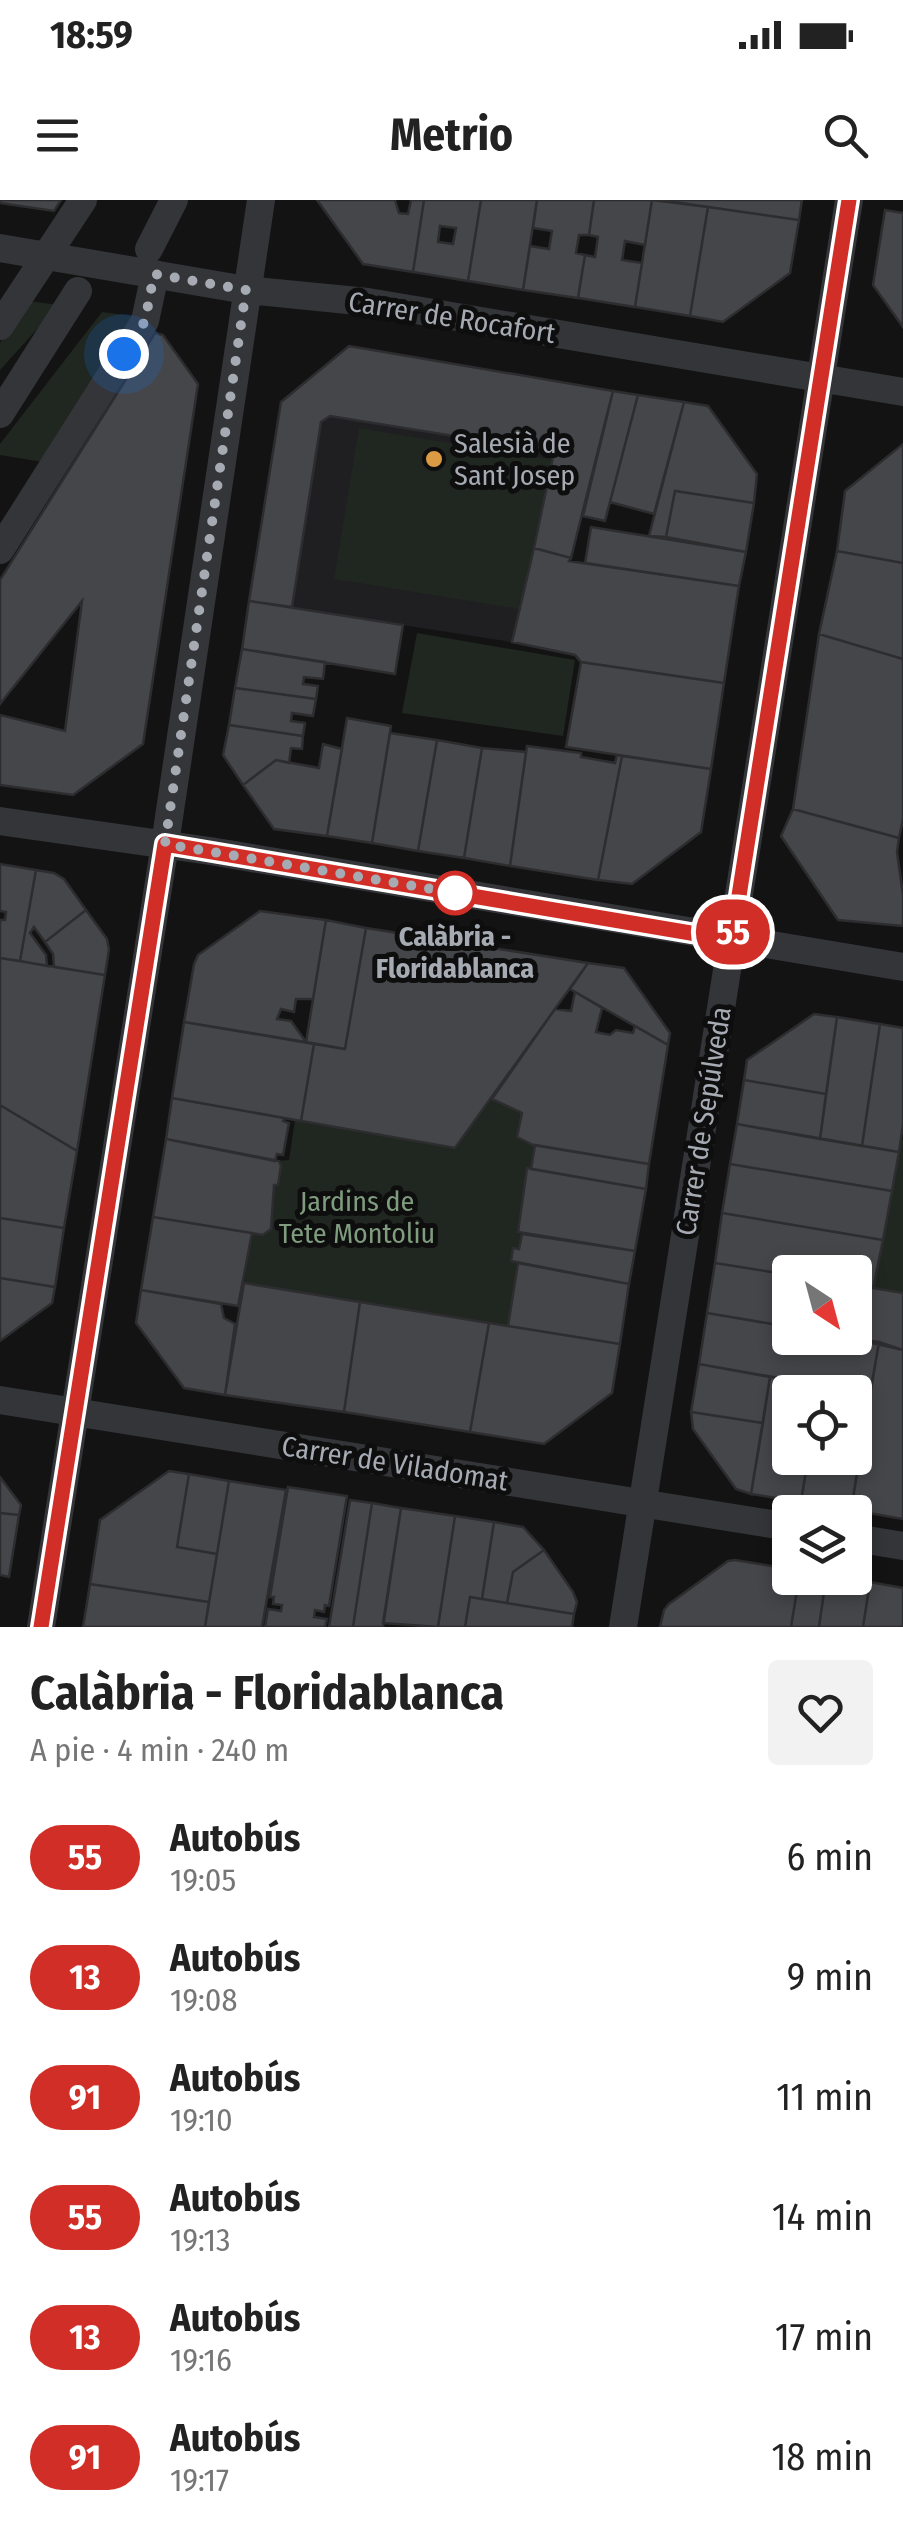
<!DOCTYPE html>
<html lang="es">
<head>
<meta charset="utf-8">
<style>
	:root { --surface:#fff; --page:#f2f2f2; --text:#222; --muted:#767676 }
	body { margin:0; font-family:"Fira Sans Condensed",sans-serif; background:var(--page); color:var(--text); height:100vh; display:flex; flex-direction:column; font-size:38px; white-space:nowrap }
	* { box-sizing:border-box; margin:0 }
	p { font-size:32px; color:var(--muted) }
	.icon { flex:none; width:55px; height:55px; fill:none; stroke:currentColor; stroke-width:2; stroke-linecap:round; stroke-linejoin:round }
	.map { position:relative; height:1427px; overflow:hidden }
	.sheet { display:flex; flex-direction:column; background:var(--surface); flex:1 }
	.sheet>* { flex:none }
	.badge { padding:0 20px; border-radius:32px; font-size:35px; line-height:65px }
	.needle { width:65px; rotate:144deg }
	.controls { position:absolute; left:772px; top:1055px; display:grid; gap:20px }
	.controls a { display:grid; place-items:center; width:100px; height:100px; border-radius:10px; background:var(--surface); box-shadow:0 5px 15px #0003; font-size:50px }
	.you { position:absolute; width:50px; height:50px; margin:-25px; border:8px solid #fff; border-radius:50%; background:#1a73e8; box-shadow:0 0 0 15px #1a73e833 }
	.map>.badge { position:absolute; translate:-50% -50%; box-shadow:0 0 0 5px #fff }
	.round { display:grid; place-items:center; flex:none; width:105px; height:105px; border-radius:10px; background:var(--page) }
	.overview { display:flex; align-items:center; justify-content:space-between; height:170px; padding:0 30px }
	h1 { font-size:48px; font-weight:700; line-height:75px }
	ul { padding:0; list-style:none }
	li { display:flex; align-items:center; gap:30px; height:120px; padding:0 30px }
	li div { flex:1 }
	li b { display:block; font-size:38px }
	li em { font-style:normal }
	li .badge { min-width:110px; font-weight:700; text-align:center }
	.status { display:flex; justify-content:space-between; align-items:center; height:70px; padding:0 50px; background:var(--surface); direction:ltr }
	.status svg { height:28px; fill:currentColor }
	header { display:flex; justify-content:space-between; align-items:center; height:130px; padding:0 30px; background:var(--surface); font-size:45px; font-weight:700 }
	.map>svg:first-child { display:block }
	.built { fill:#1f1f21 }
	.green { fill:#202620 }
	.building { fill:#454649; stroke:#2d2d30; stroke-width:2.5; fill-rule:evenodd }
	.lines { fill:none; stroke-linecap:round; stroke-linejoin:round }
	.minor { stroke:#343539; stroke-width:28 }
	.line-casing { stroke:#fff; stroke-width:22 }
	.line { stroke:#d02e26; stroke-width:15 }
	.walk { stroke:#a6abb3; stroke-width:10; stroke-dasharray:0 18 }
	.poi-dot { fill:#db9a44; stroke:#0e0e0f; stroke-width:4 }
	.stop-dot { fill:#fff; stroke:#d02e26; stroke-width:5 }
	.labels { text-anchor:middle; stroke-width:10; stroke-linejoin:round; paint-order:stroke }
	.street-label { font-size:28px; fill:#a6abb3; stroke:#0e0e0f }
	.poi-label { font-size:28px; fill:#a6abb3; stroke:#0e0e0f; text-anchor:start }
	.stop-label { font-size:28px; font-weight:bold; fill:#a6abb3; stroke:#0e0e0f }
	.park-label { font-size:28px; fill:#809c7f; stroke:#0e0e0f }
</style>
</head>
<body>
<div class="status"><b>18:59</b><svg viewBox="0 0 49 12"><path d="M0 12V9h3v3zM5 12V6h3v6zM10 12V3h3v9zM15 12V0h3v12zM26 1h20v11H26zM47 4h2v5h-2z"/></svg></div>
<header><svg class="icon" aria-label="menu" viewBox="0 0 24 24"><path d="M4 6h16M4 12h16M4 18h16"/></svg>Metrio<svg class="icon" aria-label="search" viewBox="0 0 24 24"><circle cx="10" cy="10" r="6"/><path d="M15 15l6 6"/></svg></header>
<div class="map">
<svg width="903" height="1427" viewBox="0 0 903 1427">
	<rect width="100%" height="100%" fill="#131314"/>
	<path class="built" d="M349,146l264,45 -42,167 -37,-9 -22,93 -263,-41 32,-199z"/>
	<path class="green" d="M28,101l31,4 -59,65v-27z
		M102,112l38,5 -91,146 -49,-8v-11z
		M359,228l193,32 -32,149 -186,-30z
		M417,433l158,27 -12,76 -161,-23z
		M492,899l30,14 -4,24 17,8 -4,24h-4l-9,63 4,2 -3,15h-6l-2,12 7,2 -10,63 -264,-43 8,-50 10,1 9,-5 3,-44 4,-1 3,-18 -6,-5 14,-1 6,-40 160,28z
		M901,940h2v153l-30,-5z"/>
	<path class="building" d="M0,0h61l-7,11 -54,-8z
		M317,0h78l4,13 9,1 3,-14h13l-11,72 -50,-8z
		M424,0h57l-13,81 -55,-9zM440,26l16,2 -3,16 -15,-2z
		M481,0h56l-14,90 -55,-9z
		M537,0h57l-5,35h-10l-3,18 9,2 -7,43 -55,-8 7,-44 19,3 3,-18 -19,-3z
		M594,0h58l-7,45 -20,-4 -3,19 20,3 -7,44 -57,-9 7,-43 10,2 3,-20 -9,-2z
		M652,0l56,7 -18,109 -55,-9z
		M660,0h142l-3,20z
		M708,7l91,13 -9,53 -67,49 -33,-6z
		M885,10l18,3v114l-30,-42z
		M155,133l8,2 35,49 -55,360 -70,51 -73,-10v-70l65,16 17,-130 -82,103v-124z
		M349,146l264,45 -42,167 -37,-10 20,-96 -224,-36 -9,6 -29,185 -43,-6 32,-199z
		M613,191l25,4 -33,126 -22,-5z
		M638,195l46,7 -30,112 -44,-12z
		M684,202l24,4 49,68 -3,29 -79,-12 -9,46 -17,-1z
		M903,244v119l-66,-12 8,-60z
		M675,291l79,12 -8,49 -80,-15z
		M591,327l155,25 -7,34 -154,-23z
		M534,348l37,10 -2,3 170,25 -15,97 -143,-21 -6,-7 -63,-13z
		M837,351l66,12v96l-84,-25z
		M249,401l154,24 -8,49 -153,-25z
		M819,434l84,25v160l-4,19 -106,-29z
		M242,449l83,13 -2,17 -19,-2 -1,7 15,2 -2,13 -81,-11z
		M581,462l143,21 -13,86 -145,-22z
		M235,488l81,11 -3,17 -21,-3 -1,8 14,2 -2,13 -74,-11z
		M347,518l44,8 -19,117 -45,-7z
		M229,525l74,11 -1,13 -11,-1 -2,15 -13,-3 -33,25 -20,-30z
		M390,533l47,7 -19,111 -46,-8z
		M437,540l45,8 -18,110 -46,-7z
		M323,544l19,5 -15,87 -53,-7 -31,-44 33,-25 43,8z
		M527,546l54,7v4l34,6 2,-8 5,1 -24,124 -88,-14z
		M482,548l44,4 -16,114 -46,-8z
		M622,556l89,13 -10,63 -69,52 -34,-4z
		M793,609l106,29 -2,14 6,43v31l-65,-6 -57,-84z
		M0,664l36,6 -16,91 -20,-3v-38h5l1,-8 -6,-1z
		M36,670l18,3 10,6 22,31 -41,32 -11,-15 -4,6 16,22 1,11 -27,-5z
		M86,710l21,29 2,10 -4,26 -51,-8 -1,-13 -8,-12z
		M260,711l66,9 -13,79h-17l-2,13 -13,-3 -4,10 14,2 15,21 -122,-20 10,-58 4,-9z
		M326,720l40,8 -21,121 -39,-7z
		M366,728l222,35 -133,185 -154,-27 13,-77 31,5z
		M0,758l105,17 -28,176 -77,-46z
		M588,763l36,5 46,65 -2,12 -98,-56z
		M575,792l27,16 -6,24 14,3 6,-5 17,3 2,-7 33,19 -19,119 -116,-19 -16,-8 5,-24 -30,-14 63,-90 16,2z
		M814,814l23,3 -11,77 -82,-14 3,-20z
		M837,817l43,7 -18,122 -42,-7z
		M184,822l130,22 -13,77 -129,-23z
		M880,824l23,4v97l-4,27 -37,-6z
		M744,880l82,14 -6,45 -83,-15z
		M172,898l112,20 -1,3 6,2 -6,32 -6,-1 -2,7 -109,-22z
		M0,905l77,46 -13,77 -64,-10z
		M737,924l162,28 -7,39 -162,-27z
		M166,939l113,22 2,5 -3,19h-4l-3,44 -8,6 -110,-18z
		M535,945l114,19 -3,25 -115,-20z
		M730,964l162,27 -9,49 -161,-27z
		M527,968l119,21 -11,62 -117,-19z
		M722,1013l161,27 -10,48 -18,-3v-13l-65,3 -75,-12z
		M153,1017l99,16 -14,73 -97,-16z
		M0,1018l64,10 -9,59 -55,-9z
		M522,1034l113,17 -6,33 -118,-23 2,-13 6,1z
		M518,1063l111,21 -9,60 -112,-18z
		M715,1063l75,12v52l-83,-14z
		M0,1078l55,9 -3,16 -52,38z
		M244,1083l116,19 -16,110 -119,-17z
		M855,1085l48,8v57l-53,-12h5z
		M141,1090l80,14 3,14 11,6 -10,71 -41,-7 -48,-65z
		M360,1102l129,21 -19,109 -126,-20z
		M707,1113l83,14v11h60l29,4 -9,52 -171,-30z
		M489,1123l131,21 -8,49 -68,51 -74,-12z
		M879,1142l24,8v169l-52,-9z
		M699,1164l71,13 -7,46 -72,-11z
		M770,1177l51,8 -2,7h-29v66h18l-7,44 -50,-8z
		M821,1185l49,9 -19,116 -50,-8 7,-44h47v-66h-36z
		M691,1212l72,11 -12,71 -15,-5 -43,-60z
		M169,1271l20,3 -12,73 40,7 -8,48 -119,-18 10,-64z
		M189,1274l40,7 -12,73 -40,-7z
		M0,1277l21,28 -2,10 -19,-2z
		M229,1281l57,9 -24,137h-57z
		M288,1287l59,9 -18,110 -4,-1 -1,7 -9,-2 -1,7 13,2 -2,8h-60l3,-18 13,2 1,-6 -9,-1 1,-7h-4z
		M350,1300l22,3 -19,124h-24z
		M372,1303l29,5 -18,119h-30z
		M401,1308l54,8 -17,111 -55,-4z
		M0,1313l19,2 -10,62 -9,-2z
		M455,1316l39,6 -12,77 -12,-2 -5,30h-27z
		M494,1322l29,5 21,23 -31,22 -6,31 -25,-4z
		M544,1350l29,42 4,10 -3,12 -67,-11 6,-31z
		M735,1360l55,9v9h9l-8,49h-131l4,-17 5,-6 59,-43z
		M799,1378h27l-7,49h-28z
		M826,1378l44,4 -7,45h-44z
		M870,1382l33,6v39h-40z
		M90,1384l119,18 -4,25h-122z
		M470,1397l104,17 -2,13h-107z"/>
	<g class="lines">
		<path class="minor" d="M0,48l246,42 122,12 535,90
			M149,49l25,-49
			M0,126l83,-126
			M0,214l78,-123
			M0,350l145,-229 10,-47
			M0,621l210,30 693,116
			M0,1200l790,127
			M855,1338l48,8
			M41,1427l124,-783 96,-644
			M623,1427l226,-1427"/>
	</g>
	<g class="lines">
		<g class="line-casing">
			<path id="line" d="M41,1427l124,-783 567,96 117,-740"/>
		</g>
		<use href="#line" class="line"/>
		<path class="walk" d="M124,154l21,-33 9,-47 92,16 -81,554 290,49"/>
	</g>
	<circle class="poi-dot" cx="434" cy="259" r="10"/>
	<circle class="stop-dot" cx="455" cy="693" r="20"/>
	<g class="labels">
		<g class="street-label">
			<text transform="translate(452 117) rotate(9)" y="10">Carrer de Rocafort</text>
			<text transform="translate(703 921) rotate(-81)" y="10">Carrer de Sepúlveda</text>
			<text transform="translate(395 1263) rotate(9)" y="10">Carrer de Viladomat</text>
		</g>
		<g class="poi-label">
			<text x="454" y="253">Salesià de<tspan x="454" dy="32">Sant Josep</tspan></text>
		</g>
		<g class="stop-label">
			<text x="455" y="746">Calàbria -<tspan x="455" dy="32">Floridablanca</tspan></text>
		</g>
		<g class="park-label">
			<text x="357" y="1011">Jardins de<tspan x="357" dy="32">Tete Montoliu</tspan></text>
		</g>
	</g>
</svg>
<div class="controls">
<a><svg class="needle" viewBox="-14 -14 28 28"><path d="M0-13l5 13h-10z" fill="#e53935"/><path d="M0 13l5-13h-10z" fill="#767676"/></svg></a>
<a><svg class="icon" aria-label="locate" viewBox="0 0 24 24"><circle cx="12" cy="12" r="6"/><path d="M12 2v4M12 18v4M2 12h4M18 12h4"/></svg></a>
<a><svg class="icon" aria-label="layers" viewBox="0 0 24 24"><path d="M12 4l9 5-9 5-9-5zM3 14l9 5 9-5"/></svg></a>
</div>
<div class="you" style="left:124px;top:154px"></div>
<b class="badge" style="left:733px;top:732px;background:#d02e26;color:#fff">55</b>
</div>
<section class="sheet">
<div class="overview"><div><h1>Calàbria - Floridablanca</h1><p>A pie · 4 min · 240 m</p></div><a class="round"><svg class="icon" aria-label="heart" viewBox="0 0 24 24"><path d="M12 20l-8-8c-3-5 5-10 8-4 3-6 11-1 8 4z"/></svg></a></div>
<ul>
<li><span class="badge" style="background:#d02e26;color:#fff">55</span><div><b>Autobús</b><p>19:05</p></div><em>6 min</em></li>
<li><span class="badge" style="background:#d02e26;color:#fff">13</span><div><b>Autobús</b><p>19:08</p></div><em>9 min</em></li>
<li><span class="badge" style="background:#d02e26;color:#fff">91</span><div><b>Autobús</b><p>19:10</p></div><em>11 min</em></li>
<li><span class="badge" style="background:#d02e26;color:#fff">55</span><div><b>Autobús</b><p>19:13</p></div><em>14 min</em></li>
<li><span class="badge" style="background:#d02e26;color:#fff">13</span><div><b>Autobús</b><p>19:16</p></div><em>17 min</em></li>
<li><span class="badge" style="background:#d02e26;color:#fff">91</span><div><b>Autobús</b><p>19:17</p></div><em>18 min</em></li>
</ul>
</section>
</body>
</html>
